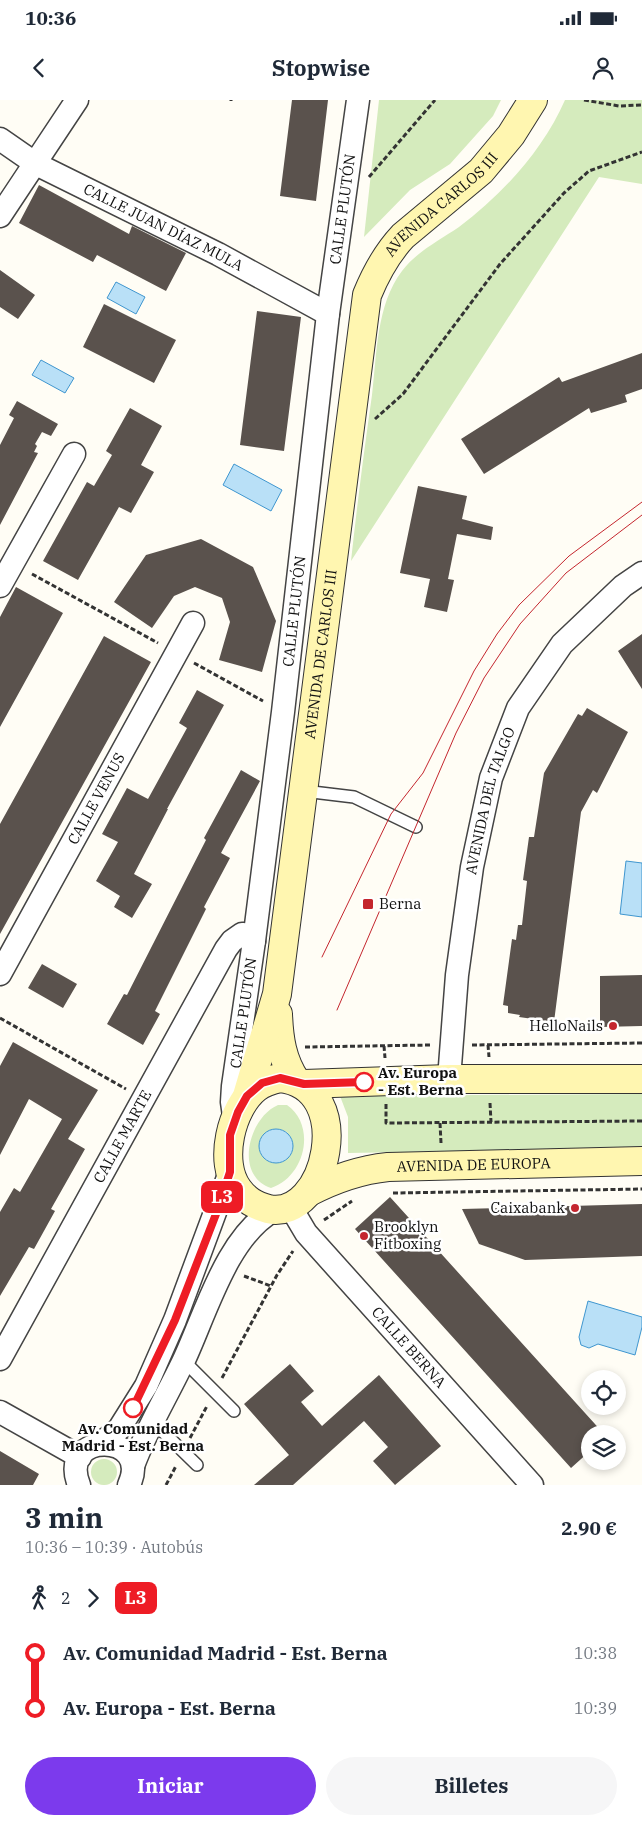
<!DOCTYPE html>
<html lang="es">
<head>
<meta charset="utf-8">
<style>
	:root { --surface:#fff; --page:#f6f6f7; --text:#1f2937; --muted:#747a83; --accent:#7c3aed }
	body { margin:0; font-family:"IBM Plex Serif",serif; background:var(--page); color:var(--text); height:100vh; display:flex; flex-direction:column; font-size:19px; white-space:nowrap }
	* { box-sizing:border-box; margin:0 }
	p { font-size:16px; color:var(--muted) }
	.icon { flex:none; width:28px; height:28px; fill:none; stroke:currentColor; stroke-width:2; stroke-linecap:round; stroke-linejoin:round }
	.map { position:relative; height:1385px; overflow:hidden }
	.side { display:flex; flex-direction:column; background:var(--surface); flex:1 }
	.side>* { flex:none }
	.badge { padding:0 10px; border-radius:8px; font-size:18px; line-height:32px }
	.controls { position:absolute; left:581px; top:1270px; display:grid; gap:10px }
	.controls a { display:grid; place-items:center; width:45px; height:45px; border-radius:50%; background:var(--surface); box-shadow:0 2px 8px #0003; font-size:25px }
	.map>.badge { position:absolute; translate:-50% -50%; box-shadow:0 0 0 2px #fff }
	.legs { display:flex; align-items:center; gap:8px; height:55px; padding:0 25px; font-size:16px }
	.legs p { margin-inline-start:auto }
	.overview { display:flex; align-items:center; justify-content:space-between; height:85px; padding:0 25px }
	h1 { font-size:28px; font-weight:800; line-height:38px }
	.cta { display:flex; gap:10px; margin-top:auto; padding:10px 25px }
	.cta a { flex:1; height:58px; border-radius:30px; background:var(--accent); color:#fff; font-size:20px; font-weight:800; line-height:58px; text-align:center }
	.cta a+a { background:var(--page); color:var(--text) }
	ul { padding:0 25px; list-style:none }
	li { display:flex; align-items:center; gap:18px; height:55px; font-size:19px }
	li i { display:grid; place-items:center; width:8px; height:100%; margin:0 6px; background:currentColor }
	li i::after { content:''; width:12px; height:12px; margin:-6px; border:4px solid; border-radius:50%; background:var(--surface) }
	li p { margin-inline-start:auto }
	li:first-child i { background:linear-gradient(#0000 50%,currentColor 0) }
	li:last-child i { background:linear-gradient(currentColor 50%,#0000 0) }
	.status { display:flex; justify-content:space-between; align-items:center; height:35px; padding:0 25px; background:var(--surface); direction:ltr }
	.status svg { height:14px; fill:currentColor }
	header { display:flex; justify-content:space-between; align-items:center; height:65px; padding:0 25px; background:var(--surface); font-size:22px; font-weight:800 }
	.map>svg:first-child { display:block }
	.green { fill:#d5ebbd; fill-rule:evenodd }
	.water { fill:#b9e0f7; stroke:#3f96cf }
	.building { fill:#5a524d }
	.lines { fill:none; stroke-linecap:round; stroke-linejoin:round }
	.lane-casing { stroke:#444; stroke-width:14 }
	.street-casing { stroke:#444; stroke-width:25 }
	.secondary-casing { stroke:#333; stroke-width:30 }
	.path { stroke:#333; stroke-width:3; stroke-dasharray:5 2.5; stroke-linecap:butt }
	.lane { stroke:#fff; stroke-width:11 }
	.street { stroke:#fff; stroke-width:22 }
	.secondary { stroke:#fff6b0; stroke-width:28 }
	.tram { stroke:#c4262e; stroke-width:1 }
	.line-1-casing { stroke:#fff; stroke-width:11 }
	.line-1 { stroke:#ee1c25; stroke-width:8 }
	.poi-dot { fill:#c4262e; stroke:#fff; stroke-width:2 }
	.stop-1-dot { fill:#fff; stroke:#ee1c25; stroke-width:2.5 }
	.labels { text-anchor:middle; stroke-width:5; stroke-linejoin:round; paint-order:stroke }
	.street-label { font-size:15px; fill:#111; stroke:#fff }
	.poi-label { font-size:15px; fill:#111; stroke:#fff; text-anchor:start }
	.stop-label { font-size:15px; font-weight:bold; fill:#111; stroke:#fff; text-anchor:start }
</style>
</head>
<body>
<div class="status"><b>10:36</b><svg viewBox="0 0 49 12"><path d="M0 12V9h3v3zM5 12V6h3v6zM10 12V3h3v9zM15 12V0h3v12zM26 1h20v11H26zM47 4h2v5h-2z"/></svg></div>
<header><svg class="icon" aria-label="back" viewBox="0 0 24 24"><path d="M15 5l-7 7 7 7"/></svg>Stopwise<svg class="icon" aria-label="person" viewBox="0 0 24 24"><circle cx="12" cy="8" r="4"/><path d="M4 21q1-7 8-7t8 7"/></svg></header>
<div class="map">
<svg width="642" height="1385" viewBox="0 0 642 1385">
	<rect width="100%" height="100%" fill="#fffdf5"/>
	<path class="green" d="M379,0h122l-8,16 -43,48 -40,26 -46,47z
		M565,0h77v84l-43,-7 -248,384c6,-55 13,-110 21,-166 5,-40 4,-90 30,-124 14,-19 38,-31 57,-44 44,-33 84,-77 106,-127z
		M642,994v54l-294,5v-36l-8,-21z
		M278,1005h9c30,21 18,72 -16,83 -37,-12 -23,-70 7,-83zM276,1029l11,3c4,10 8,17 1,26l-22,2 -6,-9v-10z
		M91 1372a13 13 0 1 1 26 0a13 13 0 1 1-26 0Z"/>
	<path class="water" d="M116,182l29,15 -9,17 -29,-16z
		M41,260l33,18 -9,15 -33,-18z
		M234,364l48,26 -11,21 -48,-26z
		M626,761l16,2v54l-22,-3z
		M259 1046a17 17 0 1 1 34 0a17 17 0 1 1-34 0Z
		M588,1201l54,16v10l-7,28 -37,-11 -9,4 -8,-3 -2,-8z"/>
	<path class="building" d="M292,0h36l-12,101 -36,-5z
		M39,85l90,49 3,-8 54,27 -20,38 -69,-36 -4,7 -74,-39z
		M0,170l35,25 -17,24 -18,-12z
		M104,204l72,36 -22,43 -71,-36z
		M257,211l44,6 -17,134 -44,-6z
		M642,253v36l-17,6 2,7 -36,11 -2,-5 -105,66 -23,-35 98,-62 3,5z
		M17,301l41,23 -7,12 -9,-4 -7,12 2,2 -3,6 4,1 -38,72v-80l14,-27 -5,-3z
		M130,308l32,18 -21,39 13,7 -23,41 -12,-6 -41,73 -35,-19 44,-79 7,4 18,-31 -6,-4z
		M418,386l49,10 -5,23 31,8 -2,13 -34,-6 -9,45 6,1 -7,32 -23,-5 6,-28 -30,-6z
		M201,439l52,28 23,54 -14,51 -43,-12 11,-38 -8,-24 -27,-11 -21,9 -22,32 -38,-26 32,-47z
		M16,487l47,26 -63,114v-110z
		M642,534v55l-24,-38z
		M104,536l47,26 -151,272v-110z
		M197,590l27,15 -57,104h1l-34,65 18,10 -20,34 -18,-11 6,-11 -24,-15 22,-39 -16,-8 25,-46 21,11 39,-71 -8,-5z
		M587,608l41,24 -31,61 -4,-3 -12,22 -27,210 -35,-5 1,-2 -12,-2v-7l-5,-1 9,-66 4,1 2,-15h4l5,-44 -4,-1 6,-43h5l10,-64 34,-59 4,2z
		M241,670l19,11 -39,72 9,5 -26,49 2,2 -51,102 5,3 -17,31 -36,-21 17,-30 3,1 79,-155 -2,-2z
		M42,864l35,20 -14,24 -35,-20z
		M642,875v51l-42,1v-51z
		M13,942l85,48 -30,49 17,10 -34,60 4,2 -21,38 -5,-2 -29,49v-84l14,-24 6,4 42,-73 -33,-20 -29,56v-89z
		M390,1097l214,237h-14v17l-19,17 -216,-239z
		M642,1104v52l-117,4 -46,-16 -17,-35z
		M290,1264l24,27 -13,11 21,24 57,-51 62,71 -46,39 -22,-24 15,-14 -24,-26 -71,64h-39l35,-30 -45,-51z
		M0,1351l39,23 -6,11h-33z"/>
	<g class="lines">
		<g class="lane-casing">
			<path id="lane" d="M304,691l50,6 62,30
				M184,1261l50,50
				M153,1322l44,43"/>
		</g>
		<g class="street-casing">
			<g id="street">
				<path id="s1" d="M0,39l36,25 182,90 110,60"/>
				<path d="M0,116l77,-116"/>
				<path d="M0,486l74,-132"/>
				<path id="s2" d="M0,874l193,-351"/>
				<path id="s3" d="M449,979l8,-104 15,-108 19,-89 27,-70 44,-64 61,-58 19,-13"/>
				<path id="s4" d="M235,1023l-3,-21 1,-16 21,-145 29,-229 45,-398 30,-214"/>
				<path id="s5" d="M290,1106l16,27 226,252"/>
				<path id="s6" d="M0,1259l226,-410 6,-8 10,-7 9,1 3,6"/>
				<path d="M0,1312l80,45"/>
				<path d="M101,1343l18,-14 27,-43 29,-66 55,-148"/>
				<path d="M133,1366c13,-36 34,-70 51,-106 22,-47 43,-124 90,-150"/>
				<path d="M79,1385c-22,-55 74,-53 50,0"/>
			</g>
		</g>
		<g class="secondary-casing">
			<g id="secondary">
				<path d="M278,914c1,25 4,46 18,67"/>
				<path d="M280,978c78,8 47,144 -12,131 -14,-4 -22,-9 -30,-20 -20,-27 -7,-81 18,-101 7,-6 15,-8 24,-10z"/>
				<path d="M304,984l145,-5h193"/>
				<path id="s7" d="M247,996l30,-102 90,-699c9,-22 20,-42 36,-59l78,-65 30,-36 22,-35"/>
				<path id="s8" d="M309,1092c25,-13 50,-22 79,-25l254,-6"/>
			</g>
		</g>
		<path class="path" d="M584,0l35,6 23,-1
			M231,1v-1
			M369,77l66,-77
			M375,319l28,-25 97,-130 64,-71 25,-22 53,-19
			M32,474l126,69
			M194,563l69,38
			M0,918l126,71
			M472,945l170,-2
			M488,945l1,12
			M384,946l1,12
			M305,947l126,-2
			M490,1003l1,19
			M386,1004v19l256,-2
			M440,1023l1,20
			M393,1093l249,-4
			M324,1120l28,-19
			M244,1176l27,10
			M222,1278l55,-103 16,-24
			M190,1338l17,-32
			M166,1385l10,-19"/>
		<use href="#lane" class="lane"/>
		<use href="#street" class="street"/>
		<use href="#secondary" class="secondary"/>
		<path class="tram" d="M322,857l69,-143 32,-41 51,-102 23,-37 22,-29 50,-49 73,-54
			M337,910l119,-277 28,-55 36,-54 46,-51 76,-58"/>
	</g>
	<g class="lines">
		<g class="line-1-casing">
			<path id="line-1" d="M133,1308l42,-88 41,-106 14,-42v-37l8,-23 9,-16 15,-13 18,-5 24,6 60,-2"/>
		</g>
		<use href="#line-1" class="line-1"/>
	</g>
	<g class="poi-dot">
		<rect x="362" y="798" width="12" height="12" rx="2.5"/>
		<circle cx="613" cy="926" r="5"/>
		<circle cx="575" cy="1108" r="5"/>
		<circle cx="364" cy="1136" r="5"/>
	</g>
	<g class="stop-1-dot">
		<circle cx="364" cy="982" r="9"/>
		<circle cx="133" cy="1308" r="9"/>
	</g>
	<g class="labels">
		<g class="street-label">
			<text dy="5" stroke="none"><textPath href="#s7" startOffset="930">AVENIDA CARLOS III</textPath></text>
			<text dy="5" stroke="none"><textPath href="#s4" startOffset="921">CALLE PLUTÓN</textPath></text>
			<text dy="5" stroke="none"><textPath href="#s1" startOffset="186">CALLE JUAN DÍAZ MULA</textPath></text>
			<text dy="5" stroke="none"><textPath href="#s4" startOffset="516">CALLE PLUTÓN</textPath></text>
			<text dy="5" stroke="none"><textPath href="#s7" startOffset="449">AVENIDA DE CARLOS III</textPath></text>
			<text dy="5" stroke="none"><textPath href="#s2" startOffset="200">CALLE VENUS</textPath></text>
			<text dy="5" stroke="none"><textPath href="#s3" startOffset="282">AVENIDA DEL TALGO</textPath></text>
			<text dy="5" stroke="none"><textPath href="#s4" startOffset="111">CALLE PLUTÓN</textPath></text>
			<text dy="5" stroke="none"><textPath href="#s6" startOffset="254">CALLE MARTE</textPath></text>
			<text dy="5" stroke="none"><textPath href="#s8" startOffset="169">AVENIDA DE EUROPA</textPath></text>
			<text dy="5" stroke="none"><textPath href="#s5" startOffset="185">CALLE BERNA</textPath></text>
		</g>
		<g class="poi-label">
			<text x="379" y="809">Berna</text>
			<text x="603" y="931" text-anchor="end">HelloNails</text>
			<text x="565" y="1113" text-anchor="end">Caixabank</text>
			<text x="374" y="1132">Brooklyn<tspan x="374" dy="17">Fitboxing</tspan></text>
		</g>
		<g class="stop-label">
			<text x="378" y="978">Av. Europa<tspan x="378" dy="17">- Est. Berna</tspan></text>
			<text x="133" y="1334" text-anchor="middle">Av. Comunidad<tspan x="133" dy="17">Madrid - Est. Berna</tspan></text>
		</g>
	</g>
</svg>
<div class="controls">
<a><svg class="icon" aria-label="locate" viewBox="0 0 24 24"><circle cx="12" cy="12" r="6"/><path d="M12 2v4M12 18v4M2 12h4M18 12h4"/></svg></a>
<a><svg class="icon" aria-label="layers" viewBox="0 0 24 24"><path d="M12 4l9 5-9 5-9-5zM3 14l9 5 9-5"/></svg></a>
</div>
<b class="badge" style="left:222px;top:1097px;background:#ee1c25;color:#fff">L3</b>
</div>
<section class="side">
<div class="overview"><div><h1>3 min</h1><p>10:36 – 10:39 · Autobús</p></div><b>2.90 €</b></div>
<div class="legs"><svg class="icon" aria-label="walk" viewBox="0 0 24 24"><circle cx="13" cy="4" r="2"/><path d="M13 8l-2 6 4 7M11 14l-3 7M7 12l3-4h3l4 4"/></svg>2<svg class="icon" aria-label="forward" viewBox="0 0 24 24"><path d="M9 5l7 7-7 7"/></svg><b class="badge" style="background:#ee1c25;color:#fff">L3</b></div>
<ul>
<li><i style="color:#ee1c25"></i><b>Av. Comunidad Madrid - Est. Berna</b><p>10:38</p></li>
<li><i style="color:#ee1c25"></i><b>Av. Europa - Est. Berna</b><p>10:39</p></li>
</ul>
<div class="cta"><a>Iniciar</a><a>Billetes</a></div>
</section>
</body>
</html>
